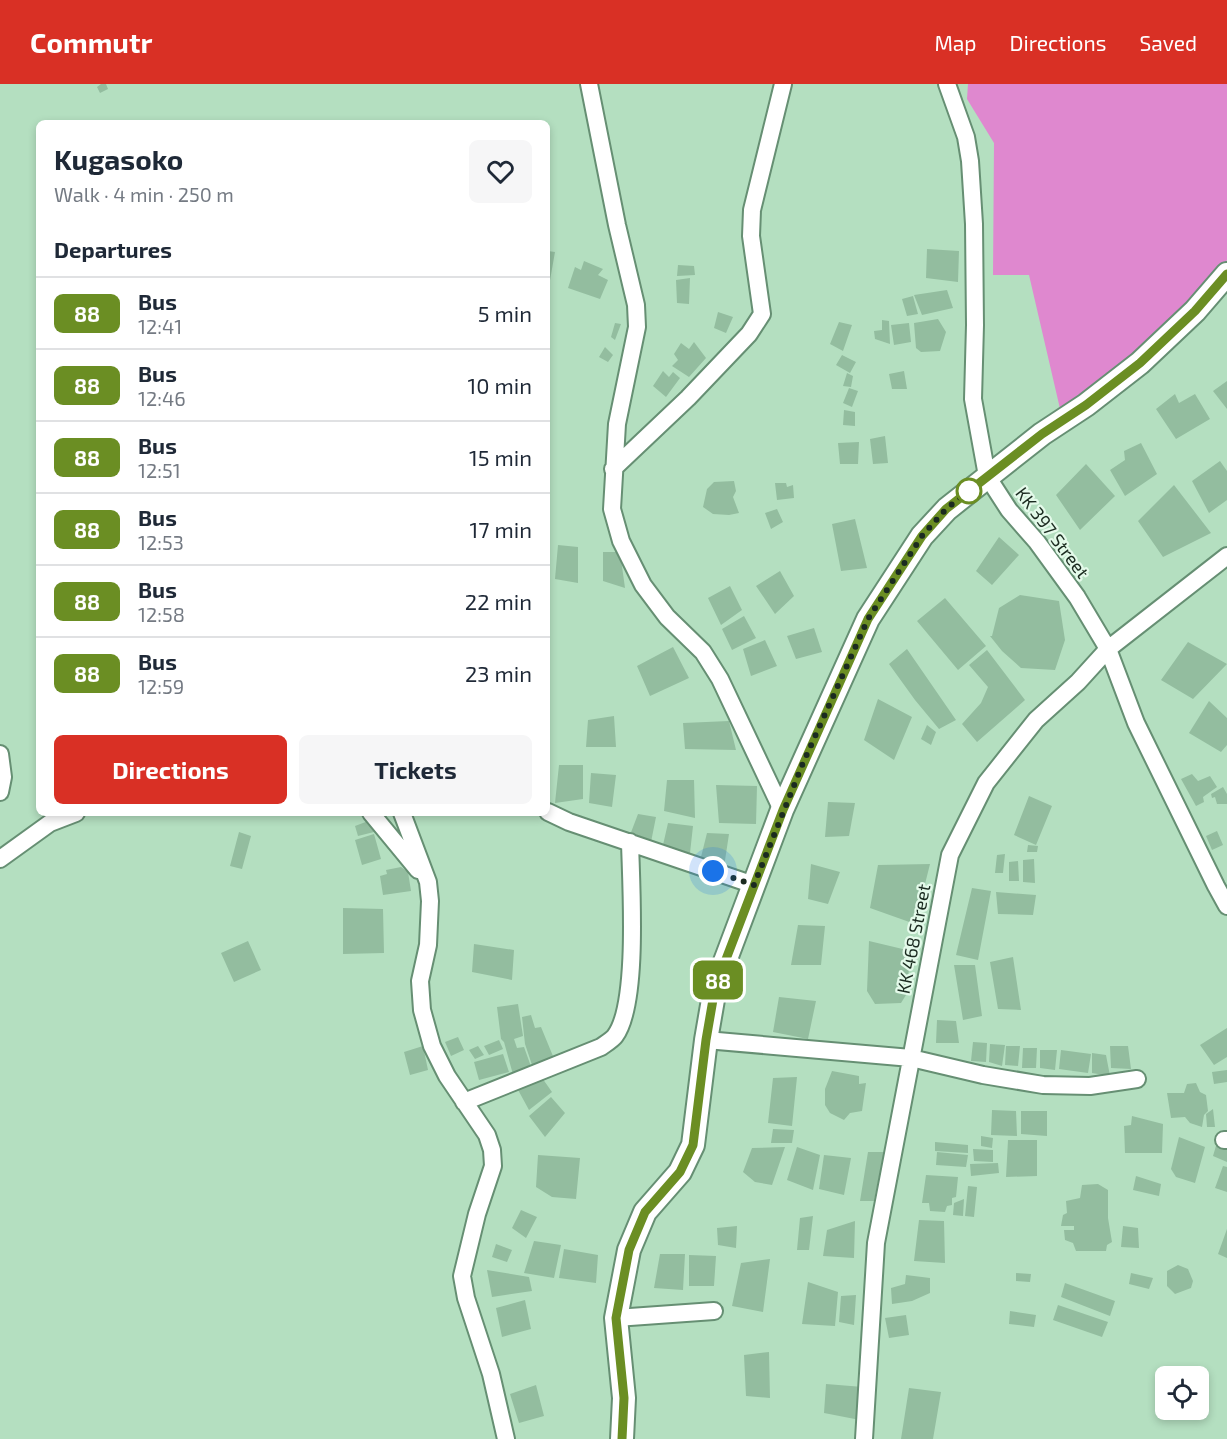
<!DOCTYPE html>
<html lang="en">
<head>
<meta charset="utf-8">
<style>
	:root { --surface:#fff; --page:#f6f6f7; --text:#1f2937; --muted:#747a83; --line:#e0e1e3; --accent:#d93025 }
	body { margin:0; font-family:"Exo 2",sans-serif; background:var(--page); color:var(--text); height:100vh; display:flex; flex-direction:column; font-size:22px; white-space:nowrap }
	* { box-sizing:border-box; margin:0 }
	p { font-size:20px; color:var(--muted) }
	.icon { flex:none; width:33px; height:33px; fill:none; stroke:currentColor; stroke-width:2; stroke-linecap:round; stroke-linejoin:round }
	.map { position:relative; flex:1; overflow:hidden }
	.details { position:absolute; left:36px; top:36px; width:514px; height:696px; display:flex; flex-direction:column; background:var(--surface); border-radius:9px; box-shadow:0 3px 9px #0003 }
	.details>* { flex:none }
	.badge { padding:0 12px; border-radius:9px; font-size:21px; line-height:39px }
	.fabs { position:absolute; left:1155px; top:1282px; display:grid; gap:12px }
	.fabs a { display:grid; place-items:center; width:54px; height:54px; border-radius:9px; background:var(--surface); box-shadow:0 3px 9px #0003; font-size:30px }
	.you { position:absolute; width:30px; height:30px; margin:-15px; border:4px solid #fff; border-radius:50%; background:#1a73e8; box-shadow:0 0 0 9px #1a73e833 }
	.map>.badge { position:absolute; translate:-50% -50%; box-shadow:0 0 0 3px #fff }
	h2 { padding:0 18px; font-size:22px; line-height:54px }
	.round { display:grid; place-items:center; flex:none; width:63px; height:63px; border-radius:9px; background:var(--page) }
	.headline { display:flex; align-items:center; justify-content:space-between; height:102px; padding:0 18px }
	h1 { font-size:28px; font-weight:700; line-height:45px }
	.action { display:flex; gap:12px; margin-top:auto; padding:12px 18px }
	.action a { flex:1; height:69px; border-radius:9px; background:var(--accent); color:#fff; font-size:24px; font-weight:700; line-height:69px; text-align:center }
	.action a+a { background:var(--page); color:var(--text) }
	ul { padding:0; list-style:none }
	li { display:flex; align-items:center; gap:18px; height:72px; padding:0 18px; border-top:2px solid var(--line) }
	li div { flex:1 }
	li b { display:block; font-size:22px }
	li em { font-style:normal }
	li .badge { min-width:66px; font-weight:700; text-align:center }
	header { display:flex; align-items:center; gap:36px; box-sizing:border-box; height:84px; padding:0 30px; background:var(--accent); color:#fff }
	header strong { font-size:28px }
	nav { display:flex; gap:33px; margin-inline-start:auto; font-size:21px }
	.map>svg:first-child { display:block }
	.green { fill:#df88cf }
	.building { fill:#93bd9f }
	.lines { fill:none; stroke-linecap:round; stroke-linejoin:round }
	.minor-casing { stroke:#668f73; stroke-width:20 }
	.secondary-casing { stroke:#668f73; stroke-width:26 }
	.minor { stroke:#fff; stroke-width:16 }
	.secondary { stroke:#fff; stroke-width:22 }
	.line-casing { stroke:#fff; stroke-width:14 }
	.line { stroke:#6b8e23; stroke-width:9 }
	.walk { stroke:#1b2b20; stroke-width:6; stroke-dasharray:0 10.8 }
	.stop-dot { fill:#fff; stroke:#6b8e23; stroke-width:3 }
	.labels { text-anchor:middle; stroke-width:4.5; stroke-linejoin:round; paint-order:stroke }
	.street-label { font-size:18px; fill:#1b2b20; stroke:#e4faea }
</style>
</head>
<body>
<header>
<strong>Commutr</strong>
<nav><a>Map</a><a>Directions</a><a>Saved</a></nav>
</header>
<div class="map">
<svg width="1227" height="1355" viewBox="0 0 1227 1355">
	<rect width="100%" height="100%" fill="#b4dfc0"/>
	<path class="green" d="M968,0h259v176l-45,58 -121,95 -32,-138h-36l1,-132 -27,-44z"/>
	<path class="building" d="M101,0h5l2,5 -8,4 -3,-6z
		M927,165l32,2 -1,31 -32,-4z
		M548,167l7,1 -6,34h-1z
		M584,177l19,8 -5,6 10,5 -8,19 -32,-11 7,-21 6,3z
		M678,181l16,1 1,9 -18,1z
		M690,194l-1,26 -12,-1 -1,-23z
		M947,206l6,18 -31,7 -8,-20z
		M913,212l5,18 -11,2 -5,-17z
		M718,228l15,5 -7,16 -12,-5z
		M938,235l8,13 -6,19 -19,1 -5,-4 -2,-25z
		M882,236l7,1 1,23 -15,-5 -1,-8 8,-1z
		M839,238l13,3 -9,26 -13,-7z
		M615,239l6,1 -6,16 -4,-3z
		M909,239l2,19 -17,3 -3,-20z
		M694,258l12,16 -17,19 -17,-11 6,-6 -4,-6 7,-11 8,6z
		M605,263l8,8 -5,7 -9,-5z
		M842,271l14,7 -6,11 -14,-8z
		M663,287l6,6 4,-5 7,6 -14,19 -13,-11z
		M904,287l3,18h-15l-3,-15z
		M847,289l6,3 -2,11 -8,-1z
		M1227,297v28l-14,-18z
		M849,304l9,3 -6,16 -9,-4z
		M1175,310l4,9 16,-9 15,25 -34,20 -20,-30z
		M844,326l11,2v14l-12,-1z
		M885,352l3,27 -15,1 -3,-25z
		M859,358l-1,22h-18l-2,-21z
		M1141,359l16,31 -32,22 -15,-26 15,-10 -1,-9z
		M1220,377l7,10v29l-18,13 -17,-32z
		M1086,380l29,32 -35,34 -24,-35z
		M734,397l2,10 -3,6 6,16 -10,2 -16,-1 -10,-7 4,-18 7,-7z
		M775,399h11l1,4 6,-2 1,13 -17,2z
		M1174,401l37,48 -48,24 -25,-36z
		M777,425l6,13 -12,7 -6,-16z
		M855,435l12,49 -26,3 -9,-47z
		M999,453l20,18 -27,30 -16,-14z
		M558,461l20,2v36l-23,-4z
		M603,468h17l5,36 -22,-7z
		M780,487l14,25 -19,18 -19,-28z
		M730,502l12,24 -21,15 -13,-27z
		M1020,511l39,6 6,39 -10,30 -34,-2 -19,-17 -12,-15h2l7,-28z
		M945,514l41,48 -28,24 -41,-49z
		M744,532l12,22 -24,12 -10,-21z
		M814,544l8,24 -26,7 -9,-23z
		M765,556l12,26 -26,10 -8,-27z
		M1188,558l39,22 -34,35 -32,-19z
		M673,563l16,31 -39,18 -13,-30z
		M907,565l49,71 -17,9 -24,-29 -26,-36z
		M987,566l38,50 -48,42 -15,-18 19,-21 7,-16 -19,-22z
		M878,615l34,18 -18,43 -30,-20z
		M1209,617l18,17v27l-6,7 -32,-19z
		M614,632l2,31h-30l2,-27z
		M729,637l7,29 -51,-1 -2,-26z
		M927,641l9,7 -5,13 -10,-6z
		M559,681h24v34l-28,4z
		M591,689l25,2 -4,32 -23,-4z
		M1192,690l6,7 12,-5 7,11 -14,10 1,5 -8,4 -15,-27z
		M667,696h27l1,38 -31,-7z
		M716,701l41,1 -1,38 -37,-1z
		M1223,703l4,7v10h-10l-2,-7 -3,1 -1,-4z
		M1029,712l23,10 -16,39 -22,-10z
		M828,718l27,1 -6,33 -24,1z
		M638,730l18,3 -5,25 -21,-7z
		M371,736l3,12 -16,4 -3,-10z
		M668,739l25,3 -3,27 -27,-8z
		M1217,747l6,14 -11,5 -6,-14z
		M239,748l12,4 -9,33 -12,-3z
		M707,749l22,1 -5,33 -23,-10z
		M374,750l7,25 -19,6 -7,-25z
		M1028,761l10,1 -1,6h-10z
		M1005,770l-2,19h-8l2,-18z
		M1034,775l1,24 -12,-1v-22z
		M1018,777l1,20h-10v-19z
		M811,780l29,8 -12,32 -20,-5z
		M930,780l-15,60 -45,-16 8,-43z
		M401,783l7,5 3,19 -28,4 -3,-19 7,-2 -1,-4z
		M972,804l19,3 -13,69 -22,-5z
		M996,808l40,3 -3,20 -35,-1z
		M343,824l40,1 1,44 -41,1z
		M798,841l27,1 -4,39h-30z
		M248,857l13,29 -27,12 -13,-29z
		M869,857l42,10 -5,44 -5,8 -26,1 -8,-13z
		M474,860l40,6 -2,30 -40,-8z
		M1013,873l8,53 -23,-1 -8,-47z
		M954,881h21l7,51 -19,4z
		M779,913l37,4 -8,38 -35,-7z
		M518,920l5,32 -9,3 3,9 7,-1 9,25 -19,6 -10,-36 -3,-3 -4,-32z
		M531,931l4,13 6,-1 14,34 -22,7 -8,-24 -3,-27z
		M937,936l19,1 3,22h-23z
		M1227,944v29l-13,8 -14,-20z
		M458,953l6,13 -13,6 -6,-14z
		M499,956l4,9 -14,6 -5,-9z
		M973,958l14,1 -1,19 -15,-1z
		M990,960l15,1 -3,21 -13,-4z
		M423,962l5,24 -18,5 -6,-23z
		M478,962l6,9 -9,4 -6,-9z
		M1006,962h14l-2,20 -13,-1z
		M1110,962h18l3,23 -20,-1z
		M1023,964h14l-1,20h-14z
		M1040,966h17l-2,20 -15,-2z
		M1061,966l30,4 -3,19 -29,-4z
		M1092,969l14,2 4,21 -18,-3z
		M503,970l6,18 -30,8 -5,-18z
		M1227,986v12l-13,2 -2,-12z
		M832,987l27,5v8l7,-1 -4,28 -12,2 -6,7 -14,-7 -5,-8v-16z
		M540,991l12,17 -23,18 -12,-22z
		M797,993l-5,49 -24,-3 5,-45z
		M1196,999l4,9 6,3 2,16 -4,4 -2,12 -12,-4 -5,-6 -14,1 -4,-25h17l3,-9z
		M551,1013l14,16 -20,24 -16,-21z
		M1213,1025l2,18h-8l-1,-13z
		M992,1026l24,1 1,25 -26,-1z
		M1021,1027h26v25l-26,-2z
		M1132,1032l31,8 -1,29h-37l-1,-27 7,-1z
		M773,1045l21,1 -2,13h-21z
		M981,1052l12,2 -1,10 -11,-2z
		M1179,1053l26,10 -10,36 -19,-6 -5,-8z
		M1218,1055l9,3v20l-14,-6z
		M1008,1056h29v36l-31,1z
		M935,1058l33,3v8l-33,-2z
		M785,1063l-13,38 -17,-3 -12,-10 9,-24z
		M797,1063l23,8 -7,35 -26,-10z
		M973,1065l20,1v12l-19,-1z
		M868,1068h16l-10,49h-14z
		M937,1068l31,3 -2,12 -30,-2z
		M538,1071l42,3 -4,41 -24,-2 -16,-10z
		M824,1071l27,3 -7,37 -25,-6z
		M998,1079l1,10 -28,3 -1,-12z
		M1223,1082l4,1v25l-12,-4z
		M926,1091l32,2 -2,20 -4,1v7l-5,1 -2,6 -15,-1 -1,-8h-7z
		M1136,1092l25,8 -2,12 -26,-6z
		M1098,1100l10,6v28l4,24 -5,3 -1,6h-30l-3,-8 -8,-3 -1,-10h10v-4h-13l2,-11 4,-2 -1,-12 14,-3 2,-13z
		M968,1102l9,1 -3,30 -9,-1z
		M964,1115l-1,17 -10,-1 1,-12z
		M521,1126l16,7 -11,21 -14,-10z
		M813,1132l-4,34h-12l3,-32z
		M919,1136l25,1 1,42 -31,-2z
		M855,1137l-1,37 -31,-2 4,-26z
		M737,1142l-1,22 -18,-3 -1,-17z
		M1123,1142l15,2 1,20 -18,-1z
		M1227,1145v29l-9,-4z
		M534,1157l27,4 -7,33 -30,-5z
		M496,1160l16,6 -5,12 -15,-5z
		M564,1165l34,6 -2,28 -37,-5z
		M660,1170h25l-2,36 -29,-2z
		M689,1171l27,1 -2,30h-25z
		M770,1175l-7,53 -31,-6 9,-43z
		M1178,1181l10,4 5,12 -2,7 -16,6 -8,-8v-15z
		M487,1186l42,7 3,14 -40,6z
		M1016,1189l15,1 -1,8 -14,-1z
		M1131,1189l22,5 -4,11 -20,-5z
		M906,1191l24,3v15l-18,8 -20,3 -1,-16 14,-4z
		M808,1198l30,10 -3,34 -33,-2z
		M1065,1199l50,18 -5,15 -49,-19z
		M856,1211l-2,30 -15,-3 2,-26z
		M525,1216l6,29 -29,8 -6,-29z
		M1058,1221l50,17 -6,15 -49,-17z
		M1010,1227l26,4 -2,12 -25,-3z
		M906,1231l3,20 -20,3 -4,-20z
		M769,1268l1,46 -24,-2 -2,-41z
		M826,1300l37,3 -3,33 -36,-7z
		M536,1301l8,31 -25,7 -9,-29z
		M909,1304l32,4 -8,47h-32z"/>
	<g class="lines">
		<g class="minor-casing">
			<path id="minor" d="M589,0l28,141 19,80 1,22 -20,97 -5,85 9,32 22,44 24,32 36,35 17,27 62,131
				M947,0l19,53 4,24 4,63 1,101 -2,74 14,77 22,34 28,32 40,55 31,52 28,74 80,163 11,20
				M613,385l75,-71 61,-64 13,-20 -11,-78 1,-26 31,-126
				M0,670l3,23 -3,15
				M548,728l21,10 185,63
				M371,729l47,57
				M402,729l26,69 2,19 -2,44 -8,36 2,29 10,36 15,30 40,59 5,15 1,16 -16,48 -15,62 4,22 25,76 15,65
				M0,775l50,-36 26,-10
				M706,956l205,18 72,17 60,10 47,1 47,-7
				M464,1018l137,-55c4,-3 11,-7 14,-11 24,-32 16,-151 15,-194
				M1224,1056h3
				M616,1234l98,-7
				M864,1355l12,-196 74,-388 36,-72 50,-63 42,-38 30,-33 119,-93"/>
		</g>
		<g class="secondary-casing">
			<path id="secondary" d="M622,1355l2,-41 -8,-80 13,-68 16,-38 35,-40 13,-27 13,-105 9,-52 67,-178 86,-191 54,-83 25,-27 95,-75 44,-29 54,-42 55,-52 32,-37"/>
		</g>
		<use href="#minor" class="minor"/>
		<use href="#secondary" class="secondary"/>
	</g>
	<g class="lines">
		<g class="line-casing">
			<path id="line" d="M622,1355l2,-41 -8,-80 13,-68 16,-38 35,-40 13,-27 13,-105 9,-52 68,-178 85,-191 54,-83 24,-27 96,-75 44,-29 54,-42 55,-52 32,-37"/>
		</g>
		<use href="#line" class="line"/>
		<path class="walk" d="M713,787l41,14 49,-122 65,-144 54,-83 24,-27 27,-22 -4,4"/>
	</g>
	<circle class="stop-dot" cx="969" cy="407" r="12"/>
	<g class="labels">
		<g class="street-label">
			<text transform="translate(1052 449) rotate(53)" y="6">KK 397 Street</text>
			<text transform="translate(914 855) rotate(-79)" y="6">KK 468 Street</text>
		</g>
	</g>
</svg>
<div class="fabs">
<a><svg class="icon" aria-label="locate" viewBox="0 0 24 24"><circle cx="12" cy="12" r="6"/><path d="M12 2v4M12 18v4M2 12h4M18 12h4"/></svg></a>
</div>
<div class="you" style="left:713px;top:787px"></div>
<b class="badge" style="left:718px;top:896px;background:#6b8e23;color:#fff">88</b>
<section class="details">
<div class="headline"><div><h1>Kugasoko</h1><p>Walk · 4 min · 250 m</p></div><a class="round"><svg class="icon" aria-label="heart" viewBox="0 0 24 24"><path d="M12 20l-8-8c-3-5 5-10 8-4 3-6 11-1 8 4z"/></svg></a></div>
<h2>Departures</h2>
<ul>
<li><span class="badge" style="background:#6b8e23;color:#fff">88</span><div><b>Bus</b><p>12:41</p></div><em>5 min</em></li>
<li><span class="badge" style="background:#6b8e23;color:#fff">88</span><div><b>Bus</b><p>12:46</p></div><em>10 min</em></li>
<li><span class="badge" style="background:#6b8e23;color:#fff">88</span><div><b>Bus</b><p>12:51</p></div><em>15 min</em></li>
<li><span class="badge" style="background:#6b8e23;color:#fff">88</span><div><b>Bus</b><p>12:53</p></div><em>17 min</em></li>
<li><span class="badge" style="background:#6b8e23;color:#fff">88</span><div><b>Bus</b><p>12:58</p></div><em>22 min</em></li>
<li><span class="badge" style="background:#6b8e23;color:#fff">88</span><div><b>Bus</b><p>12:59</p></div><em>23 min</em></li>
</ul>
<div class="action"><a>Directions</a><a>Tickets</a></div>
</section>
</div>
</body>
</html>
